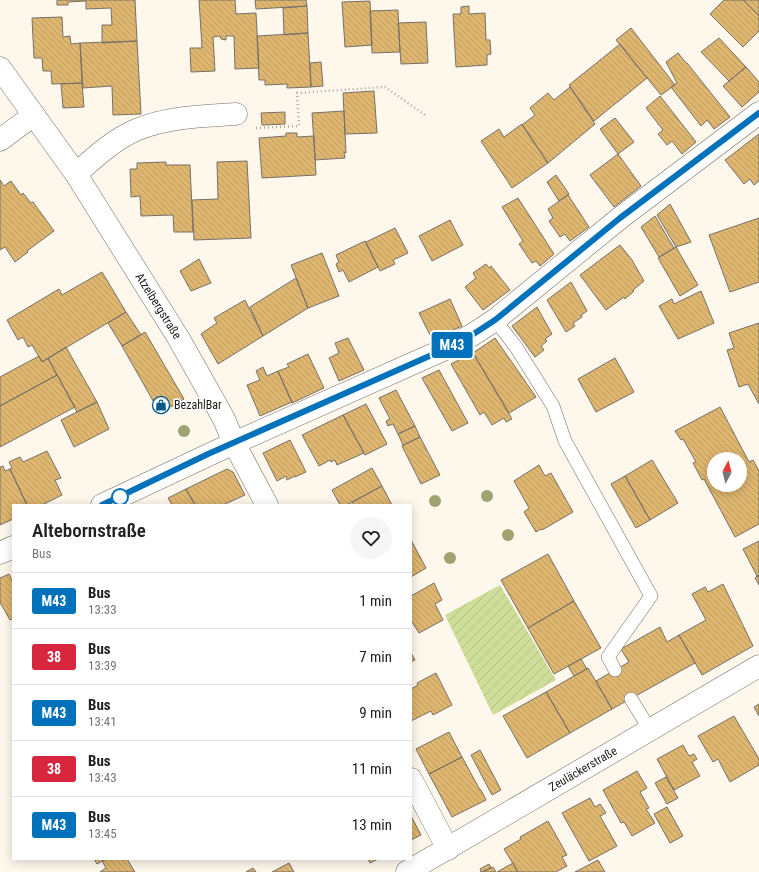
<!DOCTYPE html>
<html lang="en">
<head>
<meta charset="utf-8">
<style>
	:root { --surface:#fff; --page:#f6f6f6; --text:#222; --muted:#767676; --line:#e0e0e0 }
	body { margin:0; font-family:"Roboto Condensed",sans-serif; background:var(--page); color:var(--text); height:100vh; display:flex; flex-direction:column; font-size:15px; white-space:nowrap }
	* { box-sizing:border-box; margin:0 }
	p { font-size:13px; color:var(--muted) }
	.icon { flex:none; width:22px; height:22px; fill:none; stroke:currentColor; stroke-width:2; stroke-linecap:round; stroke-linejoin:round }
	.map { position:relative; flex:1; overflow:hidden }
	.panel { position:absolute; left:12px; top:504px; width:400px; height:356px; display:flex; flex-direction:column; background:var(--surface); border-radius:0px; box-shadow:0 2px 10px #0003 }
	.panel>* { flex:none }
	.badge { padding:0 8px; border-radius:3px; font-size:14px; line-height:26px }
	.needle { width:26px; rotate:7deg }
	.fabs { position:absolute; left:707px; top:452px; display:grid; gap:8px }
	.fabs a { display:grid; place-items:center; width:40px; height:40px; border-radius:50%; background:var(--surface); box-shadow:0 2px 10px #0003; font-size:20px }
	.map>.badge { position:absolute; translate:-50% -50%; box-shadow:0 0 0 2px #fff }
	.round { display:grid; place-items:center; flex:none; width:42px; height:42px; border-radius:21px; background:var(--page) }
	.head { display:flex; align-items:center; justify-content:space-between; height:68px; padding:0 20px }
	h1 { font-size:19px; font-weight:600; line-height:30px }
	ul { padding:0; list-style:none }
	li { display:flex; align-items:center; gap:12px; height:56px; padding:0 20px; border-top:1px solid var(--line) }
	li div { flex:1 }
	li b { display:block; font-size:15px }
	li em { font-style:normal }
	li .badge { min-width:44px; font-weight:700; text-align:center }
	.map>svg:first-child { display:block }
	.garden { fill:url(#garden-furrows) }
	.building { fill:url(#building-back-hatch); stroke:#767067; fill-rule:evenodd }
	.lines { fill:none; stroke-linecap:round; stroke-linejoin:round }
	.lane-casing { stroke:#726d63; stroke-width:14 }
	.street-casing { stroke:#726d63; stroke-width:23 }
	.secondary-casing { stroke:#726d63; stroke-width:23 }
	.path { stroke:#aca79f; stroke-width:2.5; stroke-dasharray:1 3; stroke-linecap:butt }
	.lane { stroke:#fff; stroke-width:13 }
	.street { stroke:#fff; stroke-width:22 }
	.secondary { stroke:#fff; stroke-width:22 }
	.tree { fill:#9fa36f }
	.line-casing { stroke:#fff; stroke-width:9 }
	.line { stroke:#0072bc; stroke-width:6 }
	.stop-dot { fill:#fff; stroke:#0072bc; stroke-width:2 }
	.labels { text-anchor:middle; stroke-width:3; stroke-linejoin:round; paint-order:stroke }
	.street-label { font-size:12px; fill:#1e1c18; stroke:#fff }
	.poi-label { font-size:12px; fill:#1e1c18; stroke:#fff; text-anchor:start }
</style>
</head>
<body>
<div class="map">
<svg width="759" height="872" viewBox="0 0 759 872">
	<defs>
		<pattern id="garden-furrows" width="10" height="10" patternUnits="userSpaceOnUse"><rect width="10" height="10" fill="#cede99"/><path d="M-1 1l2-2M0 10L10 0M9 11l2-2" fill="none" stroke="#b0be83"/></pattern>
		<pattern id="building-back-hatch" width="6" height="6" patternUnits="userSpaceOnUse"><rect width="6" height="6" fill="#deb670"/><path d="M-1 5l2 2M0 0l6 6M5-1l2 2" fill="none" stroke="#be9c60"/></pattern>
	</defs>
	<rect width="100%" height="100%" fill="#fdf7ec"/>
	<path class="garden" d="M500,585l56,95 -63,35 -48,-100z"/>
	<path class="building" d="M57,0h78l2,41 -35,2v-18h10l-1,-17 -25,1v-8l-18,1v3h-11z
		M199,0h36l1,14 20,-1 3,55 -24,1 -1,-33h-8v4l-5,-1 -1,-3 -7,1 2,34 -24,1 -1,-24h12z
		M255,0h51l1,6 -51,3z
		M724,0h19l16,16v15l-16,16 -33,-33z
		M743,0h16v16z
		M370,1l2,44 -27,2 -3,-45z
		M307,6l1,27 -24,2 -1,-27z
		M469,6v8l16,-1 1,27h4l1,14 -4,1v10l-31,2 -3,-53h8v-7z
		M398,10l2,42 -28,1 -2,-42z
		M62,17l1,20 7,-1 1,8 9,-1 2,40 -30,1 -1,-13h-8l-1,-13h-8l-2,-40z
		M426,22l2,41 -27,1 -3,-41z
		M631,28l44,57 -14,10 -45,-55z
		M308,33l3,54 -24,1v-4l-22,1v-5h-6l-2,-44z
		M719,38l27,29 -17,14 -28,-29z
		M137,41l4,73 -28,1 -1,-29 -29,2 -3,-45z
		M620,44l27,34 -53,43 -25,-36z
		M678,53l9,11v-1l43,54 -16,12 -7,-9 -6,6 -30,-39 6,-4 -11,-21z
		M321,62l2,24 -12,1 -1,-24z
		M746,67l13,15v10l-17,15 -19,-21z
		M82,83l2,24 -21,1 -2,-24z
		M570,87l25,37 -47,39 -26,-38 13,-10 -5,-7 18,-15 6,7z
		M374,91l3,42 -32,1 -2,-41z
		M660,96l36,46 -14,12 -10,-13 -5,4 -9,-11 5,-4 -17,-22z
		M344,111l2,42 -2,-1 1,6 -30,2 -3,-47z
		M285,112v12l-23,1 -1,-12z
		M615,118l19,24 -16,12 -18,-25z
		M522,124l26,39 -36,25 -31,-47 18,-12 5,8z
		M286,133h11v4l17,-1 2,39 -54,3 -3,-40 27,-2z
		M759,134v47l-5,4 -4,-6 -6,5 -19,-24z
		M618,154l23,32 -27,21 -24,-32z
		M247,161l4,77 -57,2 -2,-40 26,-1 -1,-37z
		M166,162v3h24l3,67h-19l-1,-17 -32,1 -1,-20 -9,1 -1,-28h7v-6z
		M556,175l13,19 -10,7 -12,-19z
		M0,180l4,6 7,-5 10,14 2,-2 8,10 2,-1 21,29 -27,20 1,1 -13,10 -10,-15 -5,3z
		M568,195l21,32 -19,14 -5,-7 -5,3 -11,-16 4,-3 -5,-9z
		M518,198l36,56 -14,12 -4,-5 -4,2 -13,-19 4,-3 -21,-34z
		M670,204l21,38 -15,5 -19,-32z
		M655,216l19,32 -15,9 -18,-30z
		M759,218v64l-29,10 -21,-57z
		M450,220l13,25 -31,16 -13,-25z
		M395,228l13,25 -15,7 2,4 -15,7 -14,-29z
		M365,241l13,26 -29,15 -6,-12 -4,2 -3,-8 3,-2 -3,-7z
		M620,245l12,15 12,21 -11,9 1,1 -9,8 -1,-2 -18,13 -26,-35z
		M676,247l22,38 -18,11 -22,-38z
		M322,253l17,43 -31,12 -17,-43z
		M199,259l12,24 -20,8 -11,-20z
		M486,264l3,4 2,-2 19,24 -27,20 -18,-23 11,-9 -3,-5z
		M102,272l24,40 -84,50 -10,-17 -4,2 -5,-10 -5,3 -11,-20 52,-31 3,6z
		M296,278l12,30 -45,28 -13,-29z
		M571,282l16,29 -6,4 1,2 -9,6 2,3 -9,6 -19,-32z
		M701,291l13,32 -36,16 -19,-33 13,-7 2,5z
		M450,299l12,27 -30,13 -13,-26z
		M245,300l18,36 -45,28 -17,-30 16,-11 -3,-5z
		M537,307l15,27 -7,5 2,2 -6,5 3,4 -9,7 -23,-31z
		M126,312l15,23 -19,11 -14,-23z
		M759,323v81l-11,-20 -9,3 -12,-37 7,-2 -5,-15z
		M145,332l39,67 -24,14 -38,-67z
		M348,338l16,32 -25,11 -10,-23 10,-5 -4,-10z
		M495,338l41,59 -27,16 -36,-60z
		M66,347l31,55 -20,10 -29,-54z
		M473,353l39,66 -6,3 -2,-4 -12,7 -8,-13 -4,3 -29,-51z
		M308,354l16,34 -32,15 -14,-32 11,-4 -2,-3z
		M39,356l3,6 6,-4 9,17 -57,31v-29z
		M615,358l19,34 -38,20 -18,-33z
		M263,367l4,9 11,-5 14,31 -32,14 -13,-31 13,-5 -4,-9z
		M439,370l29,53 -16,8 -30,-53z
		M57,375l18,32 -75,40v-41z
		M396,390l19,36 -17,8 -5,-10 -5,2 -2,-5 4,-2 -11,-21z
		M97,402l12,27 -35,18 -13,-27z
		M366,404l21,40 -22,11 -22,-40z
		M720,407l29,55 4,-2 6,11v53l-24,13 -31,-58 -2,1 -9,-17 3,-1 -13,-23 -2,1 -6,-9zM714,459h26v26h-26z
		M343,415l21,38 -27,12 -2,-5 -4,2 -1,-2 -11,6 -17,-31z
		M415,426l5,11 -17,8 -5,-11z
		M420,437l20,38 -19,9 -19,-38z
		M290,440l16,32 -11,5v-1l-8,4 -1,-4 -9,5 -14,-28z
		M47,451l14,27 -6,2 7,15 -20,10h-15l-17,-36 2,-1 -3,-6 11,-5 3,5z
		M652,460l26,43 -28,17 -25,-44z
		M539,465l6,11 6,-3 22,39 -31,18 -1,-1 -5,3 -12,-20 5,-4 -15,-27z
		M3,466l2,5 5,-2 17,36h-14v14l-13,6v-58z
		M372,468l10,18 -35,19h-7l-8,-15z
		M227,469l6,3 12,23 -22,10h-28l-9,-16z
		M625,476l25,44 -14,8 -25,-44z
		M382,486l10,19h-38l-2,-3z
		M186,489l9,16h-23l-4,-7z
		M411,540l15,28 -15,9z
		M759,541v35h-2l-14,-27z
		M548,554l26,47 -46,27 -27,-48z
		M9,574l4,8v36l-3,2 -9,-16h-1v-26z
		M757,576h2v9l-4,-7z
		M434,583l8,17 -7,4 8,16 -24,13 -8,-13v-24z
		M723,584l30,62 -51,29 -23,-40 27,-15 -14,-26 13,-7 3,5z
		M574,601l27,47 -47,26 -26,-46z
		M660,627l7,15 12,-7 16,28 -83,46 -16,-28 33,-19 -8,-13z
		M411,653l4,7 -4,2z
		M581,659l6,10 -13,7 -6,-10z
		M588,668l24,41 -42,24 -24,-41z
		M436,673l16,32 -19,10 -2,-4 -20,10v-32l7,-4 -1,-2z
		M546,692l24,41 -43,25 -24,-42z
		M759,704v12l-5,-9z
		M734,716l25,43v6l-29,17 -12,-23 -5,3 -15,-26z
		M449,732l13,25 -33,17 -13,-25z
		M683,745l6,11 5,-2 3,5 -5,3 8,14 -26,14 -17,-31z
		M480,750l21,40 -9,5 -21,-40z
		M462,757l18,33h1l5,10 -34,17 -23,-43z
		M637,771l10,17 -7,4 9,16 -3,1 9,14 -23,13 -8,-14 -3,1 -18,-33z
		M666,777l12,21 -11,6 -12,-21z
		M590,798l5,9 5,-3 6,9 -6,3 17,30 -28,15 -27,-48z
		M667,807l16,29 -13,7 -16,-29z
		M411,816l10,19 -10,5z
		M548,821l19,34 -5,2 5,9 -11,6h-38l-14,-23 17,-10 -1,-2z
		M94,859h12l-9,5z
		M106,859h21l8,13h-35l6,-4 -4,-7z
		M368,859h10l-8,4z
		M598,860l7,12h-30z
		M289,863l5,9h-22z
		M513,863l5,9h-21z
		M489,864l2,4 -10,4 -1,-3z
		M493,867l3,5h-13z
		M253,868l3,4h-10z"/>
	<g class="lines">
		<g class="lane-casing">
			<path id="lane" d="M495,320l21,27 37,59 12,35 86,155 -43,61 7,13
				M631,699l19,31"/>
		</g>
		<g class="street-casing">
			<g id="street">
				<path id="s1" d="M0,68l76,106 103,165 22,39 23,41 10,24 33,62"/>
				<path d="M0,140l34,-25"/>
				<path d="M76,174c18,-16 37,-34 60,-44 31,-13 67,-14 100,-16"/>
				<path d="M411,779l37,70"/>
				<path id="s2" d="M407,872l352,-206"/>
			</g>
		</g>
		<g class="secondary-casing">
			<path id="secondary" d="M102,505l132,-62 209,-93 29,-15 23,-15 125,-102 139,-105
				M0,553l13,-6"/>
		</g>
		<path class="path" d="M256,128l43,-2 -2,-33 88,-6 40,28"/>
		<use href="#lane" class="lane"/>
		<use href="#street" class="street"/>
		<use href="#secondary" class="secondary"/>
	</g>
	<g class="tree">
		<circle cx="184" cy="431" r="6"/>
		<circle cx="487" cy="496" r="6"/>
		<circle cx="435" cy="501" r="6"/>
		<circle cx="508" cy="535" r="6"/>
		<circle cx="450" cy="558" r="6"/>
	</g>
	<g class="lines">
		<g class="line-casing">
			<path id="line" d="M102,505l106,-51 235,-104 29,-15 23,-15 125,-102 139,-105"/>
		</g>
		<use href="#line" class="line"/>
	</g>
	<defs>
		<g id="shop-ring" transform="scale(0.9)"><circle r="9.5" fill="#fff" stroke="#065b8d" stroke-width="1.5"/><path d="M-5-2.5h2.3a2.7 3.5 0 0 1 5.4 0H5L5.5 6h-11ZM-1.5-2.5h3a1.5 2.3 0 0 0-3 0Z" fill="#065b8d"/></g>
	</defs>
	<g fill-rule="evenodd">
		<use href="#shop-ring" x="161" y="405"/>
	</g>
	<circle class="stop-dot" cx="120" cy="497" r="8"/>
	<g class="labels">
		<g class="street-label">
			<text dy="4" stroke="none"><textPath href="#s1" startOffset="286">Atzelbergstraße</textPath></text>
			<text dy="4" stroke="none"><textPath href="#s2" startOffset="204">Zeuläckerstraße</textPath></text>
		</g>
		<g class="poi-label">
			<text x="174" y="409">BezahlBar</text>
		</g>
	</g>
</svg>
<div class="fabs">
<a><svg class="needle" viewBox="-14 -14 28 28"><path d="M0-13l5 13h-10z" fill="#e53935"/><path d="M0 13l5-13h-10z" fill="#767676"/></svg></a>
</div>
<b class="badge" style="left:452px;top:345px;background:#0072bc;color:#fff">M43</b>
<section class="panel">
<div class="head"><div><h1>Altebornstraße</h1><p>Bus</p></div><a class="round"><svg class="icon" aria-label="heart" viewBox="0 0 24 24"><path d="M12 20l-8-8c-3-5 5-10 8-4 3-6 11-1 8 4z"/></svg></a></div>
<ul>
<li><span class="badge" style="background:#0072bc;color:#fff">M43</span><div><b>Bus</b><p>13:33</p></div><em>1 min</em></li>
<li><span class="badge" style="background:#d7263d;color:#fff">38</span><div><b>Bus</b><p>13:39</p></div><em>7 min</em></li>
<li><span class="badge" style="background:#0072bc;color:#fff">M43</span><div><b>Bus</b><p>13:41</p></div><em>9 min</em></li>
<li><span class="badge" style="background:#d7263d;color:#fff">38</span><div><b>Bus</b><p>13:43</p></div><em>11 min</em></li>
<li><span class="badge" style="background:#0072bc;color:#fff">M43</span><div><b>Bus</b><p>13:45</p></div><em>13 min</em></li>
</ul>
</section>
</div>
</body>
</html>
